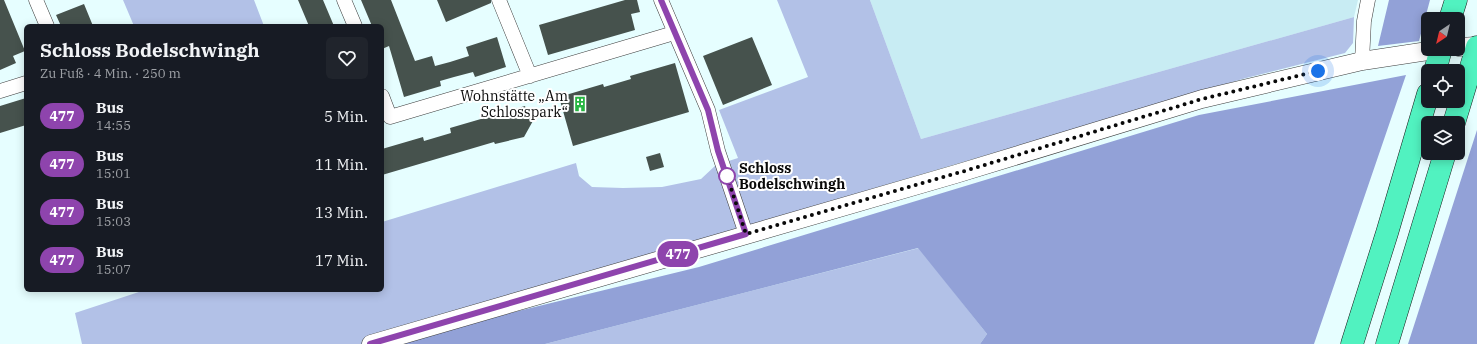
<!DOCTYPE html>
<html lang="de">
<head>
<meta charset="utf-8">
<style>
	:root { --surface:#171b24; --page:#20242c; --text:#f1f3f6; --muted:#9ea1a6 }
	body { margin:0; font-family:"IBM Plex Serif",serif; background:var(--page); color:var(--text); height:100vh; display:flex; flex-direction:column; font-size:15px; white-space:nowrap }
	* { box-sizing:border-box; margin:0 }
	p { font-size:13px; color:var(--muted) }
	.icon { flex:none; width:22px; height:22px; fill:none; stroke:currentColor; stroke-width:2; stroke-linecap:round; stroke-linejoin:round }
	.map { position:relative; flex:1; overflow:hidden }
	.sheet { position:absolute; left:24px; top:24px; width:360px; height:268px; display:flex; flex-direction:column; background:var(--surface); border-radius:6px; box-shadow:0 2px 10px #0003 }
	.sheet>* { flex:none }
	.badge { padding:0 8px; border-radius:13px; font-size:14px; line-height:26px }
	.needle { width:26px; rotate:215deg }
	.tools { position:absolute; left:1421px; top:12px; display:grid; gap:8px }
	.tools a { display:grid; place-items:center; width:44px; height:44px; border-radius:6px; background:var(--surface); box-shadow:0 2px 10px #0003; font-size:20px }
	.you { position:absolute; width:20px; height:20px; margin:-10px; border:3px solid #fff; border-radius:50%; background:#1a73e8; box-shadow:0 0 0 6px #1a73e833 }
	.map>.badge { position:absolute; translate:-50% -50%; box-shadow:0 0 0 2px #fff }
	.round { display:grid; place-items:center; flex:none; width:42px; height:42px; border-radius:6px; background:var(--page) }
	.summary { display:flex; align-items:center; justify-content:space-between; height:68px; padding:0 16px }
	h1 { font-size:19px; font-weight:800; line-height:30px }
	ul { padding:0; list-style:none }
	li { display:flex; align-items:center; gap:12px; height:48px; padding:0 16px }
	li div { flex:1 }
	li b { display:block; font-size:15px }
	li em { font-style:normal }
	li .badge { min-width:44px; font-weight:700; text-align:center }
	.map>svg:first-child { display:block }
	.farmland { fill:#c8ecf3 }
	.green { fill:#b2c1e7 }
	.forest { fill:#92a1d7 }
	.building { fill:#46524d }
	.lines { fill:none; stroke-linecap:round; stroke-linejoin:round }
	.minor-casing { stroke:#3c3c3c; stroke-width:15 }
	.tertiary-casing { stroke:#3c3c3c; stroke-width:19 }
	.motorway-casing { stroke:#1a1a1a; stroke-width:23 }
	.minor { stroke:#fff; stroke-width:14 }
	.tertiary { stroke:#fff; stroke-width:18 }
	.motorway { stroke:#51f2c0; stroke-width:22 }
	.line-casing { stroke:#fff; stroke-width:9 }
	.line { stroke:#8e44ad; stroke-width:6 }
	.walk { stroke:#090909; stroke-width:4; stroke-dasharray:0 7.2 }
	.stop-dot { fill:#fff; stroke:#8e44ad; stroke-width:2 }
	.labels { text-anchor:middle; stroke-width:4; stroke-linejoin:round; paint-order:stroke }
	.poi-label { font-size:14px; fill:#090909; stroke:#fff; text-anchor:end }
	.stop-label { font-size:14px; font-weight:bold; fill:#090909; stroke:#fff; text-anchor:start }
</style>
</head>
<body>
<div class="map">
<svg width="1477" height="344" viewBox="0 0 1477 344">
	<rect width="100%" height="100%" fill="#e6feff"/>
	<path class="farmland" d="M870,0h488l-4,17 -433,122z"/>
	<path class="green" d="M123,0h131l10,26h-130z
		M777,0h93l51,139 433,-122 -1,26 -8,10 -99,25 -519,154 -363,112h-282l-7,-31 70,-23h237v-68l194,-59 3,13 13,11 31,1 39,-1 39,-8 15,-14 22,-7 -19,-48 89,-33z
		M919,248l68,86 -7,10h-435z"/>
	<path class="forest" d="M1389,0h41l-11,41 -41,5z
		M1406,75l-92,269h-334l7,-10 -69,-86 -373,96h-162l316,-77 500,-152z
		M1477,130v214h-69z"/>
	<path class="building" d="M0,0h4l21,51 -12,5 3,7 -16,7z
		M298,0h25l11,26h-25z
		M361,0h30l24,61 17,-5 3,10 15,-4 19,-6 -3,-9 31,-10 9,30 -31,10 -2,-5 -19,5 -14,4 1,5 -37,11 -15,-51 -7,3v-23h-10z
		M437,0h54v3l-45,19z
		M625,0h12l3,12 -9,2 4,16 -87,25 -9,-30z
		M84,4l9,22h-32l-5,-11z
		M752,37l20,48 -49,20 -20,-49z
		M675,63l14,49 -116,34 -14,-49 44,-13 1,3 27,-8 -1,-3z
		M26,98v27l-26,8v-27z
		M525,106l3,9 6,4 -10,18 -29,7 -1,-2 -112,33v-26l41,-12 1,4 27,-8 -1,-5z
		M660,153l4,14 -14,4 -4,-14z"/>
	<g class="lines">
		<g class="minor-casing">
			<path id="minor" d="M36,0l11,26
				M344,0l11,26
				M499,0l31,76
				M661,0l47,110 10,41 28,83
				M1362,61l2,-40 4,-21
				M0,91l26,-8
				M382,96l8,21 284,-84"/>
		</g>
		<g class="tertiary-casing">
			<path id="tertiary" d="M1458,47l19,-1
				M371,344l585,-170 246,-75 160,-38 79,-12"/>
		</g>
		<g class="motorway-casing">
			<path id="motorway" d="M1450,19l6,-19
				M1435,71l6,-22
				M1454,123l23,-76
				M1352,344l35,-111 41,-139
				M1387,344l58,-191"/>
		</g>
		<use href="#minor" class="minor"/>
		<use href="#tertiary" class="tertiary"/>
		<use href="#motorway" class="motorway"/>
	</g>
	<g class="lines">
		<g class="line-casing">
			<path id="line" d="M370,344l376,-110 -28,-83 -10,-41 -47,-110"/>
		</g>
		<use href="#line" class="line"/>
		<path class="walk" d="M727,176l19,58 222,-64 234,-71 116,-28"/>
	</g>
	<defs>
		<g id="building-bare" transform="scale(1.2)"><path d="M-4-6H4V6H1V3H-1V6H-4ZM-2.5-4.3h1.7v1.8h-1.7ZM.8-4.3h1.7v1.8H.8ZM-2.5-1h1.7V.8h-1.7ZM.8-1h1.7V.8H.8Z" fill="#26b541" stroke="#fff" stroke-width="2.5" paint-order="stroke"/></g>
	</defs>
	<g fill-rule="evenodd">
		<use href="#building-bare" x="580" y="104"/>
	</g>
	<circle class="stop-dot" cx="727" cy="176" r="8"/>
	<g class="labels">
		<g class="poi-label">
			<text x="568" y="101">Wohnstätte „Am<tspan x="568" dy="16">Schlosspark“</tspan></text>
		</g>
		<g class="stop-label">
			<text x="739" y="173">Schloss<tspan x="739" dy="16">Bodelschwingh</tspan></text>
		</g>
	</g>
</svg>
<div class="tools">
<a><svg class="needle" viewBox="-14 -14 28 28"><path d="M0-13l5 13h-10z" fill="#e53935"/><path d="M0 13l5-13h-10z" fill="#9ea1a6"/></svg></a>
<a><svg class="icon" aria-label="locate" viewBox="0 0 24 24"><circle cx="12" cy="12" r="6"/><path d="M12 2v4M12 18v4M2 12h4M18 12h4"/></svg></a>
<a><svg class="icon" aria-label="layers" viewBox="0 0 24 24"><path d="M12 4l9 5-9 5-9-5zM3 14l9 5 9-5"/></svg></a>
</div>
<div class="you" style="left:1318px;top:71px"></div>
<b class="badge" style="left:678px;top:254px;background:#8e44ad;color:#fff">477</b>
<section class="sheet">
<div class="summary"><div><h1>Schloss Bodelschwingh</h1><p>Zu Fuß · 4 Min. · 250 m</p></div><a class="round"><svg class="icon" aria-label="heart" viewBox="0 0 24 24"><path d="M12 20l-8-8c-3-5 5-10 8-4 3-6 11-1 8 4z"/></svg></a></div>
<ul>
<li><span class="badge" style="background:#8e44ad;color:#fff">477</span><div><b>Bus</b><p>14:55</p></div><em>5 Min.</em></li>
<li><span class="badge" style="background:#8e44ad;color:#fff">477</span><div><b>Bus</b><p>15:01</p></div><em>11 Min.</em></li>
<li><span class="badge" style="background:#8e44ad;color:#fff">477</span><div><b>Bus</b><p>15:03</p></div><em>13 Min.</em></li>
<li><span class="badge" style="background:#8e44ad;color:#fff">477</span><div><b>Bus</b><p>15:07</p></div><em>17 Min.</em></li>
</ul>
</section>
</div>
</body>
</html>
